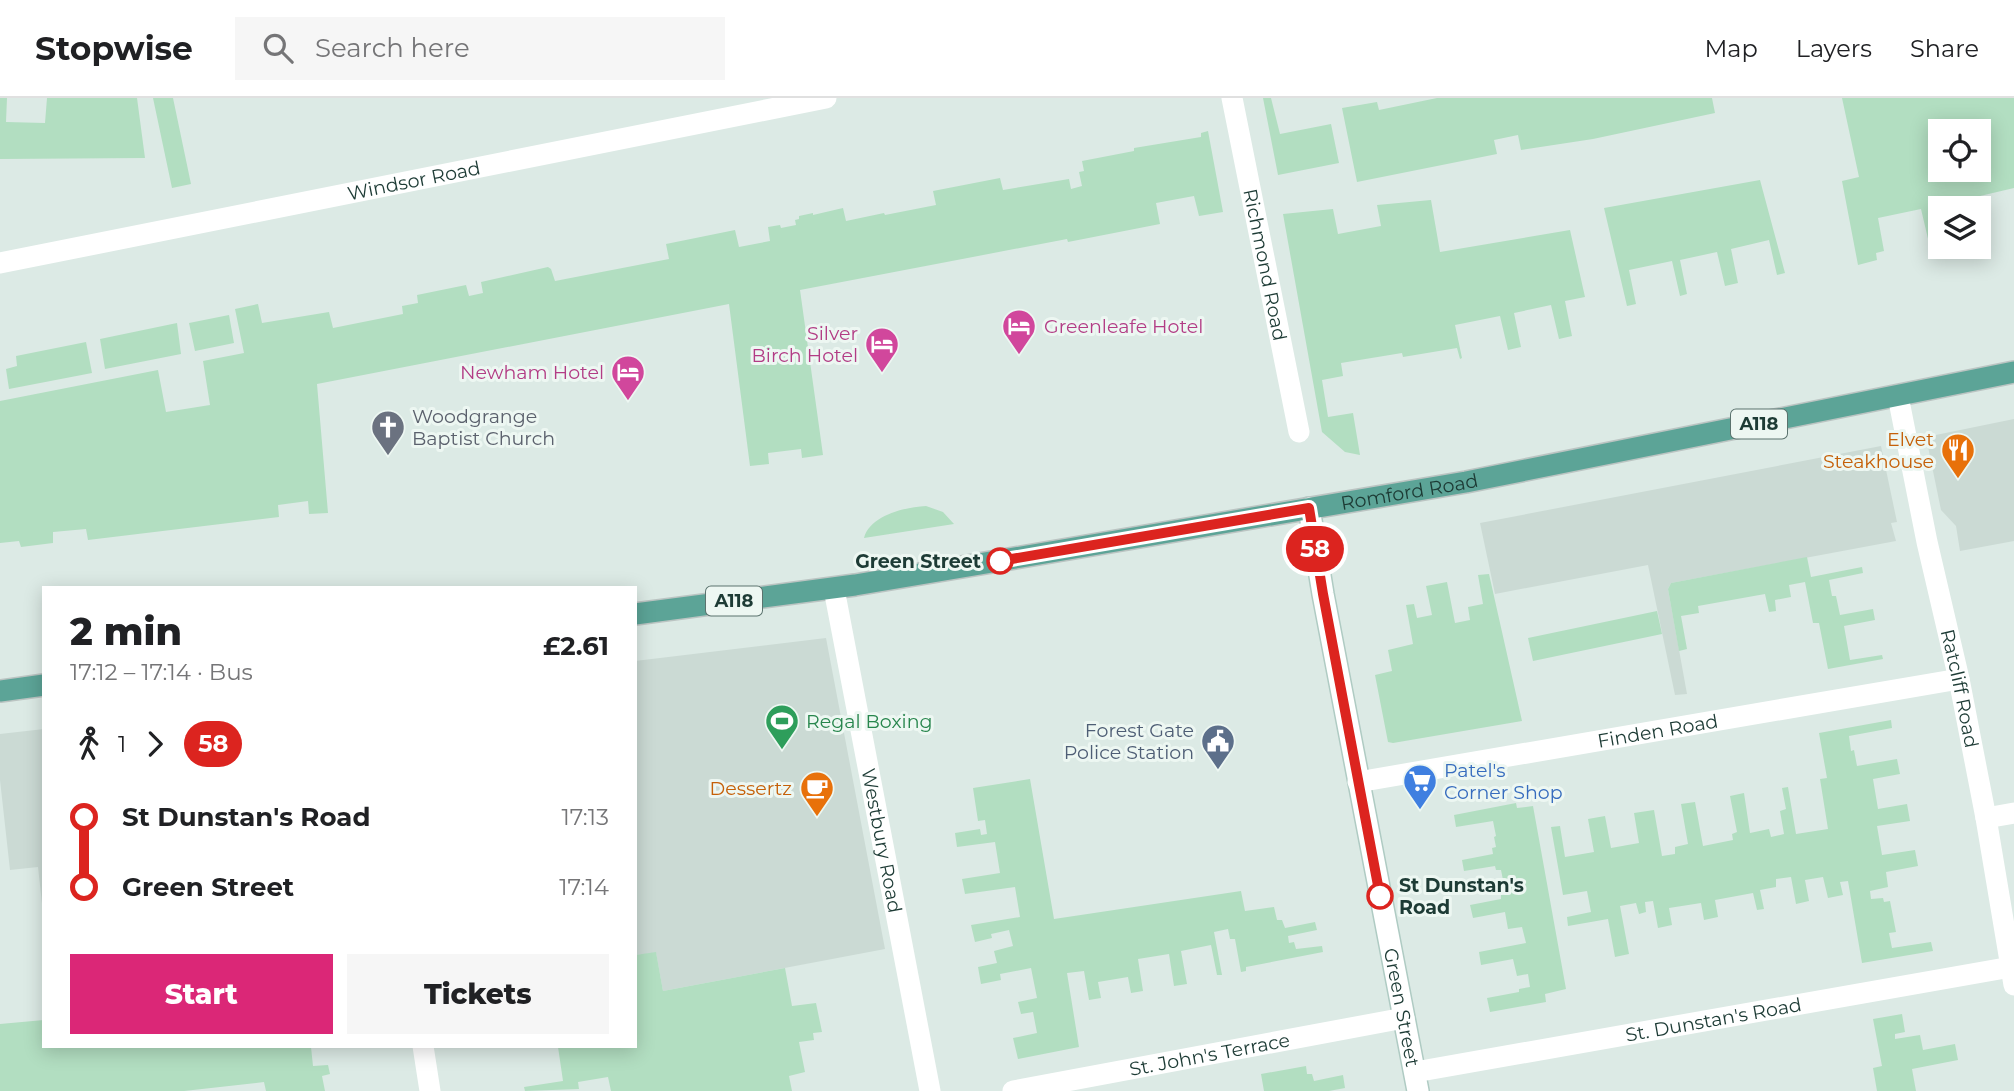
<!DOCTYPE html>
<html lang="en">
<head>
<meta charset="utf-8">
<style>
	:root { --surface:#fff; --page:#f6f6f6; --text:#202124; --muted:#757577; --line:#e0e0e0; --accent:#db2777 }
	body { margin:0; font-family:Montserrat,sans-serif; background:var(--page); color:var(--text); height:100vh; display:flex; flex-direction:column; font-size:26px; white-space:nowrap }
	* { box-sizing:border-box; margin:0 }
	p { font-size:23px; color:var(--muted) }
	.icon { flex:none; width:38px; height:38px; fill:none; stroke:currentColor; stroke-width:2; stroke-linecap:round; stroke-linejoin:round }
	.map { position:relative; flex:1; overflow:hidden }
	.sheet { position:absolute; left:42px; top:488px; width:595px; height:462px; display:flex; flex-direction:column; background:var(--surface); border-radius:0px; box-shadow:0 4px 18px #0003 }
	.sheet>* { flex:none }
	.badge { padding:0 14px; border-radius:23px; font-size:24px; line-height:46px }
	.tools { position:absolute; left:1928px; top:21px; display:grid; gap:14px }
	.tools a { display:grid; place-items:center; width:63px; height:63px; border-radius:0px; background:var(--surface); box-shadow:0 4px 18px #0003; font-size:35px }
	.map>.badge { position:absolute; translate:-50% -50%; box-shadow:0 0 0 4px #fff }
	.legs { display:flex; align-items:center; gap:10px; height:77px; padding:0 28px; font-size:23px }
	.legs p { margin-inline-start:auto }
	.overview { display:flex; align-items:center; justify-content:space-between; height:119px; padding:0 28px }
	h1 { font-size:38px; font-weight:800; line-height:52px }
	.button { display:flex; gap:14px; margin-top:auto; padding:14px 28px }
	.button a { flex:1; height:80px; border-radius:0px; background:var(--accent); color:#fff; font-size:28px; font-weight:800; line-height:80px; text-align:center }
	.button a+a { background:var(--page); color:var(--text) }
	ul { padding:0 28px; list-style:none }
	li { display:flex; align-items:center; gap:24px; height:70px; font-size:26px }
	li i { display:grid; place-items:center; width:10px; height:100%; margin:0 9px; background:currentColor }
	li i::after { content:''; width:18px; height:18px; margin:-9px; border:5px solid; border-radius:50%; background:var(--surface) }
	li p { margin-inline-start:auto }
	li:first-child i { background:linear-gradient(#0000 50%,currentColor 0) }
	li:last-child i { background:linear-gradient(currentColor 50%,#0000 0) }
	header { display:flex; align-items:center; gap:42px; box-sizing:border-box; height:98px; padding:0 35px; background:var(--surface); border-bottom:2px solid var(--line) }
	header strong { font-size:33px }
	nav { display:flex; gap:38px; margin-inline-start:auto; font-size:24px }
	.search { width:490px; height:63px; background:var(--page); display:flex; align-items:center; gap:18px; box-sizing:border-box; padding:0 24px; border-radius:0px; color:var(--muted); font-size:26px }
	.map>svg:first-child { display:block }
	.built { fill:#cbdad4 }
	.green { fill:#b2dec1; fill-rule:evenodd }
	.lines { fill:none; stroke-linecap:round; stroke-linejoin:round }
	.secondary-casing { stroke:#afcbc3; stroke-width:24 }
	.primary-casing { stroke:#bbc4c2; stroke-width:24 }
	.minor { stroke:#fff; stroke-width:21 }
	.secondary { stroke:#fff; stroke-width:21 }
	.primary { stroke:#5ca497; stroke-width:21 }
	.line-1-casing { stroke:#fff; stroke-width:16 }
	.line-1 { stroke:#dc241f; stroke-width:10 }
	.stop-1-dot { fill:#fff; stroke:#dc241f; stroke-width:3.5 }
	.labels { text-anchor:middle; stroke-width:6; stroke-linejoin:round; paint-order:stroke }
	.shield { fill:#edf7f2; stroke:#5b736e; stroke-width:2 }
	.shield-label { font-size:18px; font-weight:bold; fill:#1d3b35 }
	.street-label { font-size:19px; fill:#1d3b35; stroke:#edf7f2 }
	.hotel-label { font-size:19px; fill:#b23c85; stroke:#edf7f2; text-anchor:end }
	.worship-label { font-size:19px; fill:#5b616d; stroke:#edf7f2; text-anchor:start }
	.food-label { font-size:19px; fill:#c56008; stroke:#edf7f2; text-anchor:end }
	.stop-label { font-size:19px; font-weight:bold; fill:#1d3b35; stroke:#edf7f2; text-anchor:end }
	.leisure-label { font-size:19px; fill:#27864d; stroke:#edf7f2; text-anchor:start }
	.service-label { font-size:19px; fill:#4e5e75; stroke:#edf7f2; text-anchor:end }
	.shop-label { font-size:19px; fill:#366cbe; stroke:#edf7f2; text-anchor:start }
</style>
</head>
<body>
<header>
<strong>Stopwise</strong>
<div class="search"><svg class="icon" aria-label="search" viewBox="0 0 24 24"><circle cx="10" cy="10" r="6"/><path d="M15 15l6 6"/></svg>Search here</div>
<nav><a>Map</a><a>Layers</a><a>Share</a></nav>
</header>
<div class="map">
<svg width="2014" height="993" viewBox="0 0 2014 993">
	<rect width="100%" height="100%" fill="#dceae5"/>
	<path class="built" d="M2014,321v122l-54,10 -4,-25 -15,-16 -15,-73z
		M1881,348l16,76 -6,1 5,18 -225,42 -3,6 19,105 -12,1 -27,-130 -153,29 -15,-71z
		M826,540l59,311 -222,42 -7,-38 -21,2v-294z
		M44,631v193l-6,-55 -28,3 -10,-90v-46z"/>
	<path class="green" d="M0,0h7l-1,24 39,1 2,-25h90l8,60 -145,1z
		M153,0h20l18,86 -19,4z
		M1263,0h8l9,36 51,-10 8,39 -61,12z
		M1437,0h275l3,15 -122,26 -72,11 -3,-15 -24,5 3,14 -140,28 -15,-74 35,-6 2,8z
		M1842,0h172v90l-34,8 7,34 -8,2v-24h-11l-2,-9 -37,8 7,34 -7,2 -8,-34 -43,9 6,33 -8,2 1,7 -19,5 -16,-84 17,-4zM1979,33v39h-38v-39z
		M1208,33l15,81 -24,4 -5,-20 -38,7 4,21 -92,18 -1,-3 -267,51 23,165 -21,3 -1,-9 -33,4 1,11 -19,2 -21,-162 -412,80 11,129 -19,1 -1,-13 -30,4 1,12 -191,23 -2,-11 -33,3v11l-32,4 -2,-6 -19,2v-142l158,-31 8,42 44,-7 -7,-44 41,-8 -9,-44 23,-5 4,19 67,-11 4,16 70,-14 -1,-8 16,-3 -1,-8 49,-10 3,11 14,-3 -2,-11 67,-15 3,2 4,12 114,-22 -3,-15 69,-14 4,17 31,-6 -2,-14 12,-2 1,3 15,-3 -1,-5 4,-1v-3l14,-3v2l30,-7 3,13 38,-8 1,2 51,-10 -3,-14 67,-13 3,12 66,-11 2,10 11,-3 -3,-14 5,-1 -2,-10 52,-10v-3l67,-11v-4z
		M1760,82l25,93 -8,2 -8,-35 -38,9 7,34 -13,3 -8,-34 -37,8 7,34 -7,2 -8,-35 -43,9 7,34 -9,2 -23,-98z
		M1431,102l9,52 130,-22 15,67 -20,4 7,35 -13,3 -8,-34 -37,8 7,34 -13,3 -8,-34 -45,9 7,33 -2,1 -3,-11 -54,9 -1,-4 -61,10 2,13 -21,4 6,37 25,-4 7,42 -15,-3 -23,-20 -39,-218 50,-5 5,25 43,-8 -4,-21z
		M229,217l5,28 -39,8 -6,-28z
		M177,225l4,31 -76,15 -5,-30z
		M86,244l6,31 -83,16 -3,-20 11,-3 -1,-10z
		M926,408l17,6 11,12 -90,14c6,-23 42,-31 62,-32z
		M1807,459l4,20 51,-10 1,6 -34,7 3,16h4l4,19 33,-6 2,11 -31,6 6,34 32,-5 1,4 -55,10 -9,-46h-6l-8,-41 -16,3 2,12 -16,3 1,11 -7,1 -4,-18 -67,12 1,7 -18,3 6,33 -8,2 -11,-62 3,-6z
		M1489,476l33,147 -129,22 -5,-1 -13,-67 17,-4 -4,-21 25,-6 -7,-39 8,-1 3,14 15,-3 -6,-29 21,-4 8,41 15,-3 -2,-13 15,-3 -5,-29z
		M1657,513l5,23 -129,27 -5,-23z
		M1891,622l1,8 -43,8 2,15 3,-1 3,16 40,-7 3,15 -27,5 5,30 29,-5 3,17 -33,5 5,29 33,-5 3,16 -32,6 2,15 -18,4 1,8 12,-1 1,4 6,-1 6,31 -7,1 3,15 39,-6 2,9 -71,12 -14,-82 -8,1 3,13 -15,3 -5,-21 -18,3 4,21 -13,3 -5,-27 -15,2v8l-16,3 4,19 -7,1 -4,-17 -38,7 3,17 -14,3 -3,-17 -32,5 3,17 -14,3 -5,-27 -8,1 1,10 -7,2 -3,-11 -16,3 9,48 -14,3 -7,-38 -40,7 -1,-9 24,-5 -4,-21 -24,4 -12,-68 9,-1 5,31 29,-5 -6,-33 17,-3 6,32 28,-5 -5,-30 20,-3 8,46 13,-2v-7l13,-3 -7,-40 14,-2 8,44 30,-6 -1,-6 5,-2 -7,-36 14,-3 6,40 19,-4 2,8 13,-3 -4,-23 6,-2 -4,-21 6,-1 8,47 32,-5 -8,-50 7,-1 -8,-45z
		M1030,681l24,140 187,-28 4,20 29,-4 3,13h5l3,8 30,-6 2,8 -29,6 1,7 5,-1 2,7 26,-3 1,6 -77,15v4l-5,1 -6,-33h-5l-2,-10 -14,3 8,43h-5l-6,-30 -30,6 6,33 -13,2 -5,-32 -31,5 5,32 -12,2 -3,-16 -30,5 3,16 -12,2 -5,-29 -17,2 12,74 -61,12 -5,-21 24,-5 -4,-21 -12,2 -3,-12 19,-4 -6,-30 -31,6 1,6 -20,4 -3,-17 19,-4 -3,-12 19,-5 -4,-16 -18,4 1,4 -17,4 -4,-17 49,-8 -5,-30 -50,7 -3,-15 38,-6 -5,-31 -38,5 -2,-14 25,-4 1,6 6,-1 -2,-14 -7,1 -5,-33z
		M1516,705l1,5 16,-2 33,183 -21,5 1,8 -56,10 -3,-14 32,-6v-3l11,-2 -2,-13 -11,2 -4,-17 -32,6 -2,-13 47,-9 -4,-16 -14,2 -3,-17 -32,6 -3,-13 31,-6v-4h5l-5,-25h-5l-1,-4 -31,5 -2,-11 31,-6 -1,-6 4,-1 -2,-10 2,-1 -3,-15 -37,6 -2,-12z
		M656,854l7,39 122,-23 7,38 24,-3 6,29 -9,1 1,7 -15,2 6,30 -16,4 3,15h-181l-3,-14 -30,5 1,7 -54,2 -1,-4 39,-6 -5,-34 77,-1v-91z
		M1902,916l3,18 -10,2v5l25,-4 3,15 32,-6 3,16 -46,9 4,22h-39l-4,-23 9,-2 -9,-47z
		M44,922v26l267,1 2,19 15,-1 2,9 -8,2 3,15h-59l-2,-9 -80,9h-184v-67z
		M1306,968l1,8h5l2,7 29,-6 2,13 -16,3h-65l-3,-17z"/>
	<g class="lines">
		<g class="secondary-casing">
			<g id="secondary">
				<path id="s8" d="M1309,410l14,86 95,497"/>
			</g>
		</g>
		<g class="primary-casing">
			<g id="primary">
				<path id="s9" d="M635,516l220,-29 611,-103 548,-110"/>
				<path d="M0,593l44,-6"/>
			</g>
		</g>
		<g class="minor">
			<path id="s1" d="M1232,0l67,334"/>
			<path id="s2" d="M0,165l826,-165"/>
			<path id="s3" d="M1898,298l29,146 32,137 27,139 28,167"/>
			<path id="s4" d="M834,491l96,502"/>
			<path id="s5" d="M1358,684l601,-103"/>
			<path d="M1986,720l28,-5"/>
			<path d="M423,948l7,45"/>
			<path id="s6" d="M1415,974l596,-105"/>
			<path id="s7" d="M1013,993l391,-73"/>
		</g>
		<use href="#secondary" class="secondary"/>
		<use href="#primary" class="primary"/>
	</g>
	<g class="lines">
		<g class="line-1-casing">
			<path id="line-1" d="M1000,463l309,-53 14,86 57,302"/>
		</g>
		<use href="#line-1" class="line-1"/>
	</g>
	<defs>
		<g id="hotel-pin" transform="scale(1.75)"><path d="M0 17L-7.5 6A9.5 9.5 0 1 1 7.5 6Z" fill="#d1479c" stroke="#edf7f2"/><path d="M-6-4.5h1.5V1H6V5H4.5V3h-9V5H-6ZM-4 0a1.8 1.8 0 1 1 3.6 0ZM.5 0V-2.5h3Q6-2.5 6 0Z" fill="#fff"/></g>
		<g id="church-pin" transform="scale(1.75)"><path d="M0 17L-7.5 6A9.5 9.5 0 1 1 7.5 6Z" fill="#6b7280" stroke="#edf7f2"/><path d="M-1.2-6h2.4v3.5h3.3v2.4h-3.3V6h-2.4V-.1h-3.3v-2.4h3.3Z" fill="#fff"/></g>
		<g id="restaurant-pin" transform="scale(1.75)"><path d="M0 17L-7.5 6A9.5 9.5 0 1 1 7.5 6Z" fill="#e8710a" stroke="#edf7f2"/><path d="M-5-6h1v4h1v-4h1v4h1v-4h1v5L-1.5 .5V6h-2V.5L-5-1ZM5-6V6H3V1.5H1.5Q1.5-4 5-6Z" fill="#fff"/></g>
		<g id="stadium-pin" transform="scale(1.75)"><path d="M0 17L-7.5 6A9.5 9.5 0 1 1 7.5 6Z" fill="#2e9e5b" stroke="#edf7f2"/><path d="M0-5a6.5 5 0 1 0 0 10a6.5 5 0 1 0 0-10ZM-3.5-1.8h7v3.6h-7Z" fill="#fff"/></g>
		<g id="civic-pin" transform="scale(1.75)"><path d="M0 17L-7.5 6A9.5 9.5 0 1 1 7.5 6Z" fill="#5c6f8a" stroke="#edf7f2"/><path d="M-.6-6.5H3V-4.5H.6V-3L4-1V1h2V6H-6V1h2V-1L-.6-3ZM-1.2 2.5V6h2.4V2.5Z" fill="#fff"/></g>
		<g id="supermarket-pin" transform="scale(1.75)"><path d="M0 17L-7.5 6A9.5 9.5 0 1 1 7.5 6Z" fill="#3f7fe0" stroke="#edf7f2"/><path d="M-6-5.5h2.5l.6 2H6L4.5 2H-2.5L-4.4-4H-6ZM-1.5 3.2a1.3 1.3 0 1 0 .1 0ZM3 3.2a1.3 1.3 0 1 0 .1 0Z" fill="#fff"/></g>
		<g id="cafe-pin" transform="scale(1.75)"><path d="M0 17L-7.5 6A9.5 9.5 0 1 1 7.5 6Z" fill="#e8710a" stroke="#edf7f2"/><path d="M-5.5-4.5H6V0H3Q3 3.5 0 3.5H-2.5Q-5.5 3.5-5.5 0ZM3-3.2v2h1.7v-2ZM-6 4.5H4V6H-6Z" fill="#fff"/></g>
	</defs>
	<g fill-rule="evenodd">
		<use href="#hotel-pin" x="1019" y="228"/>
		<use href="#hotel-pin" x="882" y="246"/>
		<use href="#hotel-pin" x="628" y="274"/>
		<use href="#church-pin" x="388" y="329"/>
		<use href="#restaurant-pin" x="1958" y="352"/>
		<use href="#stadium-pin" x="782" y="623"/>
		<use href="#civic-pin" x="1218" y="643"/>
		<use href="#supermarket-pin" x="1420" y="683"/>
		<use href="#cafe-pin" x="817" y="690"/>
	</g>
	<g class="stop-1-dot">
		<circle cx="1000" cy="463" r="12"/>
		<circle cx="1380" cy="798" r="12"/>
	</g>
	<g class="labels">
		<g class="shield">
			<rect x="1731" y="311.5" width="56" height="29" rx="5"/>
			<rect x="706" y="488.5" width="56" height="29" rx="5"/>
		</g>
		<g class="shield-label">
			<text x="1759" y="332">A118</text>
			<text x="734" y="509">A118</text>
		</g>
		<g class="street-label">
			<text dy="7" stroke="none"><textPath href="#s2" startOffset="422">Windsor Road</textPath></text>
			<text dy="7" stroke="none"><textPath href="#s1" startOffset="170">Richmond Road</textPath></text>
			<text dy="7" stroke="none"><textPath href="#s9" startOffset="784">Romford Road</textPath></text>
			<text dy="7" stroke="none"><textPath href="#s3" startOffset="299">Ratcliff Road</textPath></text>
			<text dy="7" stroke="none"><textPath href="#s5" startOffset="304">Finden Road</textPath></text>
			<text dy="7" stroke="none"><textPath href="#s4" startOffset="256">Westbury Road</textPath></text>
			<text dy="7" stroke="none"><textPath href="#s8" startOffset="508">Green Street</textPath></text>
			<text dy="7" stroke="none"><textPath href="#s6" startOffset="303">St. Dunstan's Road</textPath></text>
			<text dy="7" stroke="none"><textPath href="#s7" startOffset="200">St. John's Terrace</textPath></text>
		</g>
		<g class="hotel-label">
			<text x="1044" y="235" text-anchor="start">Greenleafe Hotel</text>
			<text x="858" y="242">Silver<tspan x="858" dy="22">Birch Hotel</tspan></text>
			<text x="604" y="281">Newham Hotel</text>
		</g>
		<g class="worship-label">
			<text x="412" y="325">Woodgrange<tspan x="412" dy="22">Baptist Church</tspan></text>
		</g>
		<g class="food-label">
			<text x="1934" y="348">Elvet<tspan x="1934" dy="22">Steakhouse</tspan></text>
			<text x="792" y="697">Dessertz</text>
		</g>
		<g class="stop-label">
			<text x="981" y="470">Green Street</text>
			<text x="1399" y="794" text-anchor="start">St Dunstan's<tspan x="1399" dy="22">Road</tspan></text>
		</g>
		<g class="leisure-label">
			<text x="806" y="630">Regal Boxing</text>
		</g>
		<g class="service-label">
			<text x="1194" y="639">Forest Gate<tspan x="1194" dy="22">Police Station</tspan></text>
		</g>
		<g class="shop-label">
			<text x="1444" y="679">Patel's<tspan x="1444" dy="22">Corner Shop</tspan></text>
		</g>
	</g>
</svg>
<div class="tools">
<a><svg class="icon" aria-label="locate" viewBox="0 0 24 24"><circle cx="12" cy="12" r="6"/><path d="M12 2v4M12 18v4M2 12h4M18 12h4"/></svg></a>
<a><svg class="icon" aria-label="layers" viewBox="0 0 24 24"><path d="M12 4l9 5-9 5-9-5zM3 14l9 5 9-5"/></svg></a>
</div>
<b class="badge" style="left:1315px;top:451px;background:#dc241f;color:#fff">58</b>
<section class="sheet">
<div class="overview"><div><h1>2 min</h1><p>17:12 – 17:14 · Bus</p></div><b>£2.61</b></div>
<div class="legs"><svg class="icon" aria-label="walk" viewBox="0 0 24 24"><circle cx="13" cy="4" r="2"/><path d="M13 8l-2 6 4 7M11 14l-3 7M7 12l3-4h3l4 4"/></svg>1<svg class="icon" aria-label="forward" viewBox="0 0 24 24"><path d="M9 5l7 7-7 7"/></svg><b class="badge" style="background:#dc241f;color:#fff">58</b></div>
<ul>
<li><i style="color:#dc241f"></i><b>St Dunstan's Road</b><p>17:13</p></li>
<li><i style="color:#dc241f"></i><b>Green Street</b><p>17:14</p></li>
</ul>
<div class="button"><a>Start</a><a>Tickets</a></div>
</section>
</div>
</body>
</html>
